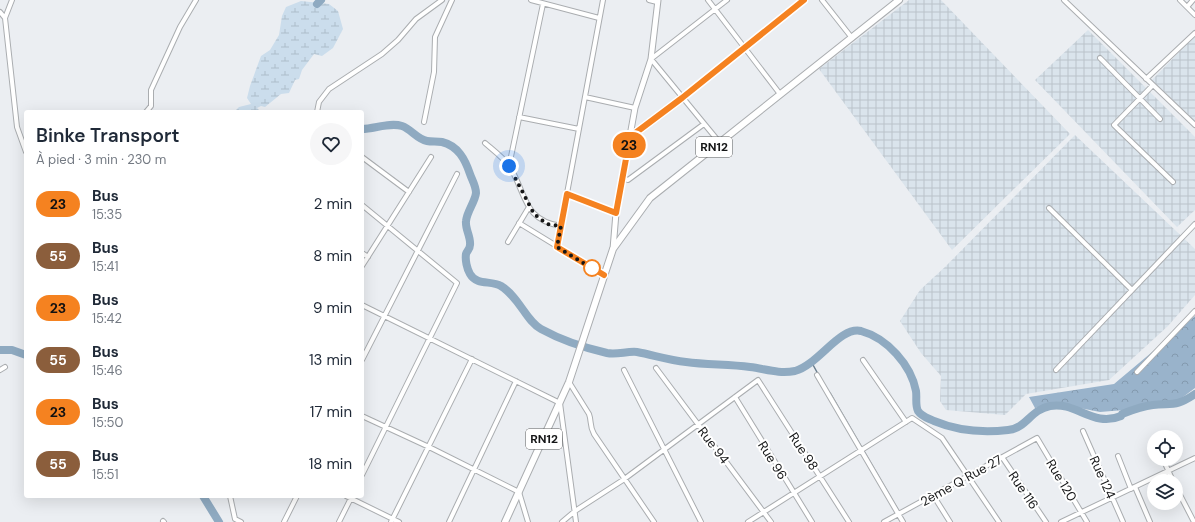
<!DOCTYPE html>
<html lang="fr">
<head>
<meta charset="utf-8">
<style>
	:root { --surface:#fff; --page:#f6f6f7; --text:#1f2937; --muted:#747a83 }
	body { margin:0; font-family:"DM Sans",sans-serif; background:var(--page); color:var(--text); height:100vh; display:flex; flex-direction:column; font-size:15px; white-space:nowrap }
	* { box-sizing:border-box; margin:0 }
	p { font-size:13px; color:var(--muted) }
	.icon { flex:none; width:22px; height:22px; fill:none; stroke:currentColor; stroke-width:2; stroke-linecap:round; stroke-linejoin:round }
	.map { position:relative; flex:1; overflow:hidden }
	.drawer { position:absolute; left:24px; top:110px; width:340px; height:388px; display:flex; flex-direction:column; background:var(--surface); border-radius:4px; box-shadow:0 4px 16px #0002 }
	.drawer>* { flex:none }
	.badge { padding:0 8px; border-radius:13px; font-size:14px; line-height:26px }
	.tools { position:absolute; left:1147px; top:430px; display:grid; gap:8px }
	.tools a { display:grid; place-items:center; width:36px; height:36px; border-radius:50%; background:var(--surface); box-shadow:0 4px 16px #0002; font-size:20px }
	.you { position:absolute; width:20px; height:20px; margin:-10px; border:3px solid #fff; border-radius:50%; background:#1a73e8; box-shadow:0 0 0 6px #1a73e833 }
	.map>.badge { position:absolute; translate:-50% -50%; box-shadow:0 0 0 2px #fff }
	.round { display:grid; place-items:center; flex:none; width:42px; height:42px; border-radius:21px; background:var(--page) }
	.head { display:flex; align-items:center; justify-content:space-between; height:68px; padding:0 12px }
	h1 { font-size:19px; font-weight:600; line-height:30px }
	ul { padding:0; list-style:none }
	li { display:flex; align-items:center; gap:12px; height:52px; padding:0 12px }
	li div { flex:1 }
	li b { display:block; font-size:15px }
	li em { font-style:normal }
	li .badge { min-width:44px; font-weight:700; text-align:center }
	.map>svg:first-child { display:block }
	.industrial { fill:url(#industrial-grid) }
	.forest { fill:url(#forest-crowns) }
	.wetland { fill:url(#wetland-marsh) }
	.lines { fill:none; stroke-linecap:round; stroke-linejoin:round }
	.stream { stroke:#6a7e8e; stroke-width:1.5 }
	.river { stroke:#8faac1; stroke-width:8 }
	.minor-casing { stroke:#aaadb0; stroke-width:6 }
	.tertiary-casing { stroke:#aaadb0; stroke-width:7 }
	.primary-casing { stroke:#aaadb0; stroke-width:8 }
	.minor { stroke:#fff; stroke-width:4 }
	.tertiary { stroke:#fff; stroke-width:5 }
	.primary { stroke:#fff; stroke-width:6 }
	.line-casing { stroke:#fff; stroke-width:9 }
	.line { stroke:#f58220; stroke-width:6 }
	.walk { stroke:#151617; stroke-width:4; stroke-dasharray:0 7.2 }
	.stop-dot { fill:#fff; stroke:#f58220; stroke-width:2 }
	.labels { text-anchor:middle; stroke-width:4; stroke-linejoin:round; paint-order:stroke }
	.shield { fill:#fff; stroke:#5b5c5d; stroke-width:1 }
	.shield-label { font-size:12px; font-weight:bold; fill:#151617 }
	.street-label { font-size:13px; fill:#151617; stroke:#fff }
</style>
</head>
<body>
<div class="map">
<svg width="1195" height="522" viewBox="0 0 1195 522">
	<defs>
		<pattern id="industrial-grid" width="8" height="8" patternUnits="userSpaceOnUse"><rect width="8" height="8" fill="#dae4ec"/><path d="M0 4h8M4 0v8" fill="none" stroke="#bac3ca"/></pattern>
		<pattern id="forest-crowns" width="20" height="18" patternUnits="userSpaceOnUse"><rect width="20" height="18" fill="#99b3cb"/><path d="M2 6a3 3 0 1 1 6 0M12 15a3 3 0 1 1 6 0" fill="none" stroke="#8399ae"/></pattern>
		<pattern id="wetland-marsh" width="20" height="14" patternUnits="userSpaceOnUse"><rect width="20" height="14" fill="#cbddec"/><path d="M1 5h8M5 5V1M11 12h8M15 12V8" fill="none" stroke="#adbdca"/></pattern>
	</defs>
	<rect width="100%" height="100%" fill="#ebeef2"/>
	<path class="industrial" d="M909,0h32l129,134 -118,116 -133,-181z
		M1088,30l107,107v73l-18,17 -142,-147z
		M1195,36v85l-43,-41z
		M1075,135l120,114v46l-27,31 -59,54 -83,14 -21,21 -59,-5 -6,-9 1,-25 -20,-23 -21,-32 20,-31 26,-24z"/>
	<path class="forest" d="M1195,316v72l-24,18 -71,6 -46,-9 -19,5 -6,-11 85,-13z"/>
	<path class="wetland" d="M301,1l28,3 9,7 5,18 -10,19 -11,8 -8,-2 -12,16 -3,9 -4,1 -6,13 -8,1 -16,13 -4,-1 -4,2 4,4h-27l5,-5 12,-3 -4,-6 3,-12 11,-30 9,-6 9,-15 3,-19 4,-9z"/>
	<g class="lines">
		<path class="stream" d="M812,363l6,11
			M830,393l75,129"/>
		<path class="river" d="M317,4l4,-4
			M362,129c12,0 28,-7 40,-3 9,3 15,13 25,15 5,1 10,0 15,1 16,4 23,17 28,32 2,6 6,12 6,19 -1,9 -9,18 -10,28 -1,8 5,16 4,24 0,4 -3,6 -4,9 -1,6 1,15 4,20 7,12 21,6 31,12 19,12 25,35 40,43 20,11 44,19 66,24 10,2 20,-2 30,-1 16,3 32,8 49,10 21,3 43,2 64,5 16,2 28,7 45,4 23,-6 45,-45 66,-40 26,7 50,34 55,60 1,7 -1,14 2,20 4,6 10,7 16,10 24,10 48,12 74,9 19,-2 22,-20 42,-24 26,-5 43,22 71,10l1,-2c10,-4 20,-8 31,-9 20,-2 23,2 42,-11
			M0,350h12l14,5
			M203,496l16,26"/>
		<g class="minor-casing">
			<path id="minor" d="M12,0l-7,18 12,109 9,25
				M531,0l68,18
				M649,0l8,2
				M708,0l72,94
				M822,0l30,38
				M1064,0l131,125
				M1180,0l15,15
				M1187,7l6,-7
				M0,12l5,6
				M1100,58l60,61
				M1146,79l49,-46
				M1153,85l-39,40 59,57
				M585,97l50,11
				M146,112l5,-6v-16l29,-63 16,-27
				M317,112l2,-10 10,-13 53,-35 16,-14 18,-21 26,-19
				M519,117l60,12
				M424,122l10,-50 1,-35 17,-37
				M630,137l53,-39 122,-98
				M485,143c8,7 19,15 25,24 17,28 13,53 51,59
				M720,143l-69,-84 76,-59
				M362,157l47,35
				M509,166l34,-162
				M622,178l6,2 76,-56
				M567,194l49,19
				M362,205l95,78 -95,192
				M1049,208l83,82
				M519,223l85,52
				M508,242l21,-35
				M557,247l46,-247
				M362,253l6,4
				M362,266l69,-109
				M362,305l198,98 16,119
				M362,360l95,-186
				M863,360l43,62
				M656,368l115,154
				M0,370l5,-3
				M624,370l77,152
				M1056,370l139,-146
				M1137,372l58,-61
				M817,375l86,147
				M569,382l20,32c3,8 0,11 5,20l60,88
				M735,397l77,125
				M362,416l67,31 90,45 9,30
				M1083,431l40,91
				M1118,456l13,33
				M1002,457l44,65
				M1163,459l10,22
				M1135,487l15,35
				M1176,487l18,35
				M933,495l17,27
				M230,496l5,23 6,3
				M346,496l53,26
				M163,521l1,1
				M284,522l13,-26
				M339,522l13,-26
				M391,522l81,-163
				M449,522l67,-141
				M562,522l13,-11 48,-31 135,-100 91,142
				M748,522l164,-104 30,20 57,84
				M884,522l153,-84 50,84
				M1061,522l134,-64"/>
		</g>
		<g class="tertiary-casing">
			<path id="tertiary" d="M613,249l3,-36 19,-105 16,-49 7,-59"/>
		</g>
		<g class="primary-casing">
			<path id="primary" d="M505,522l64,-140 44,-133 37,-51 249,-198"/>
		</g>
		<use href="#minor" class="minor"/>
		<use href="#tertiary" class="tertiary"/>
		<use href="#primary" class="primary"/>
	</g>
	<g class="lines">
		<g class="line-casing">
			<path id="line" d="M604,275l-47,-28 10,-53 49,19 14,-76 52,-39 122,-98"/>
		</g>
		<use href="#line" class="line"/>
		<path class="walk" d="M509,166l25,48 13,10 14,2 -4,21 38,23 -3,-2"/>
	</g>
	<circle class="stop-dot" cx="592" cy="268" r="8"/>
	<g class="labels">
		<g class="shield">
			<rect x="696" y="137" width="36" height="20" rx="3"/>
			<rect x="526" y="429" width="36" height="20" rx="3"/>
		</g>
		<g class="shield-label">
			<text x="714" y="151">RN12</text>
			<text x="544" y="443">RN12</text>
		</g>
		<g class="street-label">
			<text transform="translate(714 445) rotate(53)" y="5">Rue 94</text>
			<text transform="translate(804 451) rotate(57)" y="5">Rue 98</text>
			<text transform="translate(773 460) rotate(58)" y="5">Rue 96</text>
			<text transform="translate(1103 477) rotate(66)" y="5">Rue 124</text>
			<text transform="translate(961 480) rotate(-29)" y="5">2ème Q Rue 27</text>
			<text transform="translate(1062 480) rotate(59)" y="5">Rue 120</text>
			<text transform="translate(1024 490) rotate(56)" y="5">Rue 116</text>
		</g>
	</g>
</svg>
<div class="tools">
<a><svg class="icon" aria-label="locate" viewBox="0 0 24 24"><circle cx="12" cy="12" r="6"/><path d="M12 2v4M12 18v4M2 12h4M18 12h4"/></svg></a>
<a><svg class="icon" aria-label="layers" viewBox="0 0 24 24"><path d="M12 4l9 5-9 5-9-5zM3 14l9 5 9-5"/></svg></a>
</div>
<div class="you" style="left:509px;top:166px"></div>
<b class="badge" style="left:629px;top:145px;background:#f58220;color:#111">23</b>
<section class="drawer">
<div class="head"><div><h1>Binke Transport</h1><p>À pied · 3 min · 230 m</p></div><a class="round"><svg class="icon" aria-label="heart" viewBox="0 0 24 24"><path d="M12 20l-8-8c-3-5 5-10 8-4 3-6 11-1 8 4z"/></svg></a></div>
<ul>
<li><span class="badge" style="background:#f58220;color:#111">23</span><div><b>Bus</b><p>15:35</p></div><em>2 min</em></li>
<li><span class="badge" style="background:#8b5e3c;color:#fff">55</span><div><b>Bus</b><p>15:41</p></div><em>8 min</em></li>
<li><span class="badge" style="background:#f58220;color:#111">23</span><div><b>Bus</b><p>15:42</p></div><em>9 min</em></li>
<li><span class="badge" style="background:#8b5e3c;color:#fff">55</span><div><b>Bus</b><p>15:46</p></div><em>13 min</em></li>
<li><span class="badge" style="background:#f58220;color:#111">23</span><div><b>Bus</b><p>15:50</p></div><em>17 min</em></li>
<li><span class="badge" style="background:#8b5e3c;color:#fff">55</span><div><b>Bus</b><p>15:51</p></div><em>18 min</em></li>
</ul>
</section>
</div>
</body>
</html>
